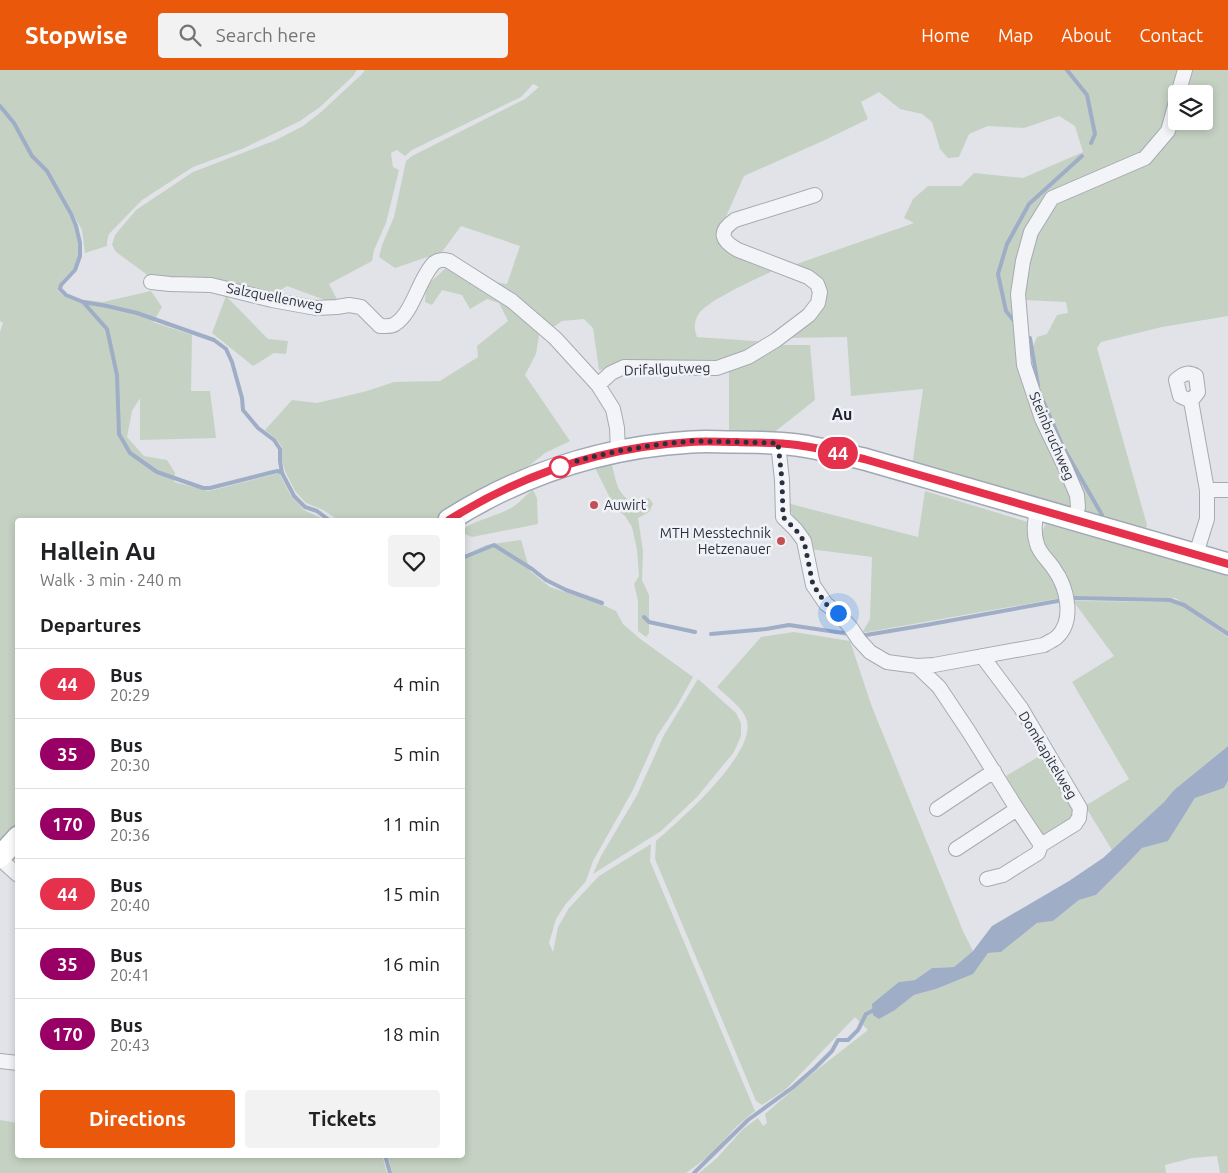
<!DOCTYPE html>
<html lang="en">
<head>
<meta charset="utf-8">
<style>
	:root { --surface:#fff; --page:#f2f2f2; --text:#202124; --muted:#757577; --line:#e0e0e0; --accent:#ea580c }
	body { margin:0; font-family:Ubuntu,sans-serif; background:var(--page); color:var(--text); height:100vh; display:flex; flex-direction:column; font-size:19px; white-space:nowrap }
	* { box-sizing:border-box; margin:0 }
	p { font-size:16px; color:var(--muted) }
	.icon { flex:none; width:28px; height:28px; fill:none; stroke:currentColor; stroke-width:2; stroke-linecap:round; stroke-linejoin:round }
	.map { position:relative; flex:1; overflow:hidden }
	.details { position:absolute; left:15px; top:448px; width:450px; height:640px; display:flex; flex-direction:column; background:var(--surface); border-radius:5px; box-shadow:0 2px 8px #0003 }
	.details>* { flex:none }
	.badge { padding:0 10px; border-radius:16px; font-size:18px; line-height:32px }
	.tools { position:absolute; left:1168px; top:15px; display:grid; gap:10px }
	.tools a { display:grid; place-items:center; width:45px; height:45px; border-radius:5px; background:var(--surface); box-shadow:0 2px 8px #0003; font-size:25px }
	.you { position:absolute; width:25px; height:25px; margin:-12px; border:4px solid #fff; border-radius:50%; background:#1a73e8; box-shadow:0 0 0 8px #1a73e833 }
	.map>.badge { position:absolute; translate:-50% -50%; box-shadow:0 0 0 2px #fff }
	h2 { padding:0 25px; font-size:19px; line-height:45px }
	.round { display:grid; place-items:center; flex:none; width:52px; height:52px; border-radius:5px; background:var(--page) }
	.head { display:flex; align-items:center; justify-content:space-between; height:85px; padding:0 25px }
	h1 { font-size:24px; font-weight:600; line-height:38px }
	.cta { display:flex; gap:10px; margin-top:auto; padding:10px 25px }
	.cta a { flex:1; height:58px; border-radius:5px; background:var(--accent); color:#fff; font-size:20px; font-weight:600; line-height:58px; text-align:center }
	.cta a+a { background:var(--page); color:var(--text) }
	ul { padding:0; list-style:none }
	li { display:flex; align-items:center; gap:15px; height:70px; padding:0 25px; border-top:1px solid var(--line) }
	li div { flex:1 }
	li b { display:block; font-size:19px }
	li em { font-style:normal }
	li .badge { min-width:55px; font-weight:700; text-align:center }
	header { display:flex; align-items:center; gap:30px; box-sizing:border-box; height:70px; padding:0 25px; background:var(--accent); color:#fff }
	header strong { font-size:24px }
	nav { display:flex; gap:28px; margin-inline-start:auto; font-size:18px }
	.search { width:350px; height:45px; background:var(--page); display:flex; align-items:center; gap:12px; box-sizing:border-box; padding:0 18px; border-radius:5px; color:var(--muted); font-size:19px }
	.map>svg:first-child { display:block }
	.green { fill:#c5d2c3; fill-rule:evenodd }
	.water { fill:#9faec6 }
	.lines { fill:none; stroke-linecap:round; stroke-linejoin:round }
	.stream { stroke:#9faec6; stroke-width:4 }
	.street-casing { stroke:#a7aab2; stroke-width:16 }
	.primary-casing { stroke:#a1a7b3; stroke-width:24 }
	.street { stroke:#f3f4f7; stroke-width:14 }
	.primary { stroke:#fff; stroke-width:21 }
	.line-casing { stroke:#fff; stroke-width:11 }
	.line { stroke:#e5314c; stroke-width:8 }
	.walk { stroke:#2b303f; stroke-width:5; stroke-dasharray:0 9 }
	.stop-dot { fill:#fff; stroke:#e5314c; stroke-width:2.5 }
	.poi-dot { fill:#c45056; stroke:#f0f2f6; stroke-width:2 }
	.labels { text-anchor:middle; stroke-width:5; stroke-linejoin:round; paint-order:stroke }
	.street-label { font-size:14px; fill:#2b303f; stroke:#f0f2f6 }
	.poi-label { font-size:14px; fill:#2b303f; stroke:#f0f2f6; text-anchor:start }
	.quarter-label { font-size:16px; font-weight:bold; fill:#1d2130; stroke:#f0f2f6 }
</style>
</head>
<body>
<header>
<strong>Stopwise</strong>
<div class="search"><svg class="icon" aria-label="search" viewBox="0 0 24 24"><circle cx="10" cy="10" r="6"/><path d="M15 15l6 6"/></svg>Search here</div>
<nav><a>Home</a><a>Map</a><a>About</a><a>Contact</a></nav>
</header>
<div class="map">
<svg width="1228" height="1103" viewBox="0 0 1228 1103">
	<rect width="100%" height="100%" fill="#e1e3e8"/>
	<path class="green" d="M0,0h357l-4,6 -33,31 -20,14 -58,28 -49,18 -51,33 -33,34 -2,7v5l-22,7 -3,-23 -19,-33 -4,-1c11,21 29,48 15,72 -6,9 -13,10 -16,23l6,5 12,3 27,3 48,-11 11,16 -9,15 39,13 -1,56h19l6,47 -76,2v-42l-8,13 -5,26 17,19 23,4 8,13 -1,9 35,9 70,-18 12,23 13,14 21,10h-307l-1,307 -17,20v-515l3,-9 -3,-2z
		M365,0h863v246l-66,11 -61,15 -4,6 50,177 -1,3 -63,-16 1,-20 -28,-55 -19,-49 -6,-37 6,-14 10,-3 10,-19 11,-2 -2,-11 -41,-2 -9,34 57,159 -1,19 -160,-46 11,-77 -72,7 -4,-59 -61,1 39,-43 -34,-29 123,-43 -10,-5 9,-19 15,-13h33l13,-13 49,5 60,-26 -8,-26 -16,-10 -35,12 -36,-2 -19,8 -10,23 -11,1 -8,-9 -8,-27 -10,-8 -22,-5 -21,-17 -18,10 7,17 -43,21 -81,36 -24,54 55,40c-17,8 -69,31 -77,45 -4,7 -4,14 -1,22l70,5 -49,22 -119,6 -6,-42 -9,-9 -22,2 -10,7 -21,-17 8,25 -3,18 -11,21 45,66 -25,12 -30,24 -54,29 -23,14h-103l-1,-3 -11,-7 -17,-7 -11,-12 -10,-20 -3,-10v-14l-6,-8 -11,-9 27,-30 25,3 50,-12 27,-9 46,-1 38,-24 -1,-11 31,-25 -9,-18 -12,-4 -17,10 -8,-14 -20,-5 -10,15 -7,-3 1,-16 21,-19 47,15 13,2 13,-38 -59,-20 -19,26 -47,16 -16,-11 3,-12 12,-28 12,-56 6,-5 113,-57 14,-12 -6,-3 -12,13 -109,53 -7,6 -8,-6 -6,3 2,14 6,3 -13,53 -12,27 -2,11 -43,23 10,19h-6l-46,-17 -14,9 -120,-16 -37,-27 -4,-7 3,-10 21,-25 57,-38 83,-32 27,-14 18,-14 40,-37zM1176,24h28v27h-28z
		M226,226l42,43 20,2 -2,13 -12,-1 -21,13 -41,-33z
		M778,275h32l5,55 -43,34 -43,-1v-66z
		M612,395c5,19 4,26 21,39l16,-6 4,6 -4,8 -11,6 5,33 -1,29 7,15v38l-3,4 -8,-6v-30l-4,-17 5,-8 -2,-26 -5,-23 -7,-11 -10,-8 -20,-40z
		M533,420l4,8 1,26 -66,13 -7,-3 -1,-4 2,-3c14,-8 31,-11 45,-19 9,-5 13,-12 22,-18z
		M925,421l103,31 1,18 5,15 19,20 8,23 -199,35 8,-14 2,-62 -63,-8 -3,-14 -16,-24 -3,-8 131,34z
		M1046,454l182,52v56l-46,-30 -7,-4 -103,-1 -29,-53 -1,-13z
		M521,470l9,31 20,16 53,18 13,6 7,13 16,14 54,39 -16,29 -20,30 -24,54 -40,71 -7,20 -21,24 -9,14 -7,24 4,9 5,-25 11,-19 30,-32 52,-32 -1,17 105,250 -18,15 -25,28 -26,19h-294l-4,-18h74l1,-599 23,-11z
		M1073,531l101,1 7,3 47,32v109l-54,44 -10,12 -52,48 -27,-44 44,-27 -57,-97 42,-26z
		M794,562l56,9 22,66 91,224 10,20 -19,16 -22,1 -17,12 -16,2 -4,28 19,-15 22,-6 36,-15 16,-21 13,-1 36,-29 16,-2 26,-21 17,-5 29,-29 17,-18 26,-8 27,-42 29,-10 4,-7v392h-8l-3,-17 -25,2 -27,7 1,8h-467l18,-15 26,-29 15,-11 5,8 4,-3 -2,-9 39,-34 64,-50 -13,-13 -70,73 -23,15 -6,-4 -101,-242 1,-18c23,-20 104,-90 90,-123 -4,-11 -20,-22 -29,-31l44,-50z
		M698,609l38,34 5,10v13l-7,16 -37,45 -36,34 -68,43 8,-18 36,-61 27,-60z
		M1043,684l32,54 -3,15 -29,16 -37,-63z
		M0,1050l17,3 1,32h364l5,18h-387z"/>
	<path class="water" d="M1228,676v35l-4,7 -29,10 -27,43 -26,7 -17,18 -29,29 -17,5 -26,21 -16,2 -36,29 -13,1 -15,21 -37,15 -22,6 -19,15 -16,9 -6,-4 -1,-11 27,-22 16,-2 17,-12 22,-1 19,-16 19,-25 77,-45 34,-23 61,-56 10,-12z"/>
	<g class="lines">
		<path class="stream" d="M1067,0l20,25 8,39 -4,9
			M0,36l14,17 18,33 15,15 24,43 5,12 4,17v13l-5,14 -14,15 -1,4 6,6 17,7 24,4 30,7 57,20 20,7 12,9 6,13 10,36 1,12 15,18 16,12 6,9v12l2,12 12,23 11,11 12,4 12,9
			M83,232l24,27 10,46 2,59 11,19 27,19 46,16h7l63,-16 5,-1 4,2
			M1015,252l-9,-11 -8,-37 9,-30 22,-40 53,-48
			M1030,268l8,47
			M1041,326l22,51 39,68
			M462,488l32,-13 38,24 14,11 20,10 36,13
			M644,547l5,5 46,10
			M711,564l55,-5 23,-4 61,9
			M859,565h7l60,-10 148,-27 96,2 14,5 44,29
			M385,1085l5,18
			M694,1103l54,-53 44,-32 23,-20 17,-17 6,-11h10l10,-10 8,-16 10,-5"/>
		<g class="street-casing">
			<path id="street" d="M1178,24l7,-24
				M151,212l19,2 41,1 61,15 44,8 21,-1 12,-2 12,2 19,19c5,0 11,1 15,-2 18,-11 24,-46 39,-61 4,-3 10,-4 15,-2l63,40 43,37 43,47 15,24 4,19 1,23
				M598,315l13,-12 13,-6 93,1 31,-11 28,-17 33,-25 9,-12 2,-11 -3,-8 -9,-7 -70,-27c-16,-9 -21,-18 -3,-30l80,-25
				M1191,331l-11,-5 -4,-16c7,-6 12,-9 20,-4l2,16 -7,9 16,89v29l-11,35
				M778,373l4,37 1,37 13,13 8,11 9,44 13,19 12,9 13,15 8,12 11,12 17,10 30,4 17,-1 110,-20c4,-3 10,-5 13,-8 18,-17 10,-50 -3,-68 -5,-8 -15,-16 -17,-25 -4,-12 -2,-23 0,-35
				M1207,420h21
				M1075,450l3,-13 -1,-12 -12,-28 -23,-48 -18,-54 -6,-71 5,-33 8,-29 21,-34 93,-40 23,-27 8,-29
				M982,586l39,52 59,100 -1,10 -4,6 -34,21
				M917,596l22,21 30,45 48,77 24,36
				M937,739l57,-38
				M956,779l61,-40
				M0,789l18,16
				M987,809l16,-4 35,-22 3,-8
				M0,991l18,2"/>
		</g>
		<g class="primary-casing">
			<path id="primary" d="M449,450c73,-46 156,-73 242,-78 14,-1 28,0 42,0 21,0 43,0 64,3 22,3 45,9 67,14l364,105
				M0,787l18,-20"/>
		</g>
		<use href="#street" class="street"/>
		<use href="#primary" class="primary"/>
	</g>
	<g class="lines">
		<g class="line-casing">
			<path id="line" d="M449,450c73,-46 156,-73 242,-78 15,-1 31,0 46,0 20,1 40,0 60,3 22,3 45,9 67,14l364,105"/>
		</g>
		<use href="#line" class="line"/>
		<path class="walk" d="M560,397l23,-8 35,-8 44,-7 31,-3 85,2 4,37 1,37 13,13 8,11 9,44 13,19 12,9"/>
	</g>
	<circle class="stop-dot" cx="560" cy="397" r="10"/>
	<g class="poi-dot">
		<circle cx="594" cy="435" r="5"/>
		<circle cx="781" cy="471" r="5"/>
	</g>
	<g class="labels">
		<g class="street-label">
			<text transform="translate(275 227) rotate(11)" y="5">Salzquellenweg</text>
			<text transform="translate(667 299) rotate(-2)" y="5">Drifallgutweg</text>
			<text transform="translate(1052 366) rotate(67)" y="5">Steinbruchweg</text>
			<text transform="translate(1048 685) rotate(59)" y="5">Domkapitelweg</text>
		</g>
		<g class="poi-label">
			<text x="604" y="440">Auwirt</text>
			<text x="771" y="468" text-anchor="end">MTH Messtechnik<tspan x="771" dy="16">Hetzenauer</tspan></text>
		</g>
		<g class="quarter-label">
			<text x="842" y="350">Au</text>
		</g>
	</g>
</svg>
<div class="tools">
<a><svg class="icon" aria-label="layers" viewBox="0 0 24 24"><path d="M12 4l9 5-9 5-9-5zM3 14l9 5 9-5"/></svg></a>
</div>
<div class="you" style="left:838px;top:543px"></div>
<b class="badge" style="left:838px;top:383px;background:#e5314c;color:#fff">44</b>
<section class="details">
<div class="head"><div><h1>Hallein Au</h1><p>Walk · 3 min · 240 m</p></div><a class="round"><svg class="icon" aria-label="heart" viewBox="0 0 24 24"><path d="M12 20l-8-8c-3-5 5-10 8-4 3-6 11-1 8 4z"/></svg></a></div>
<h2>Departures</h2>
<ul>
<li><span class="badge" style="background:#e5314c;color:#fff">44</span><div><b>Bus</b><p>20:29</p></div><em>4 min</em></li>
<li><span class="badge" style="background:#906;color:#fff">35</span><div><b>Bus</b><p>20:30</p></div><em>5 min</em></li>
<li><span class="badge" style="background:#906;color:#fff">170</span><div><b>Bus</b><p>20:36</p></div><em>11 min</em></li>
<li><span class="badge" style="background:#e5314c;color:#fff">44</span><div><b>Bus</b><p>20:40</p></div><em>15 min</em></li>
<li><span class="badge" style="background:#906;color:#fff">35</span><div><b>Bus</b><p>20:41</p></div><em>16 min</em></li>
<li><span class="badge" style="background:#906;color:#fff">170</span><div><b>Bus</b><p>20:43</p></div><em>18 min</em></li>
</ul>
<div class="cta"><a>Directions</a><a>Tickets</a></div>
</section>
</div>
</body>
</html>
